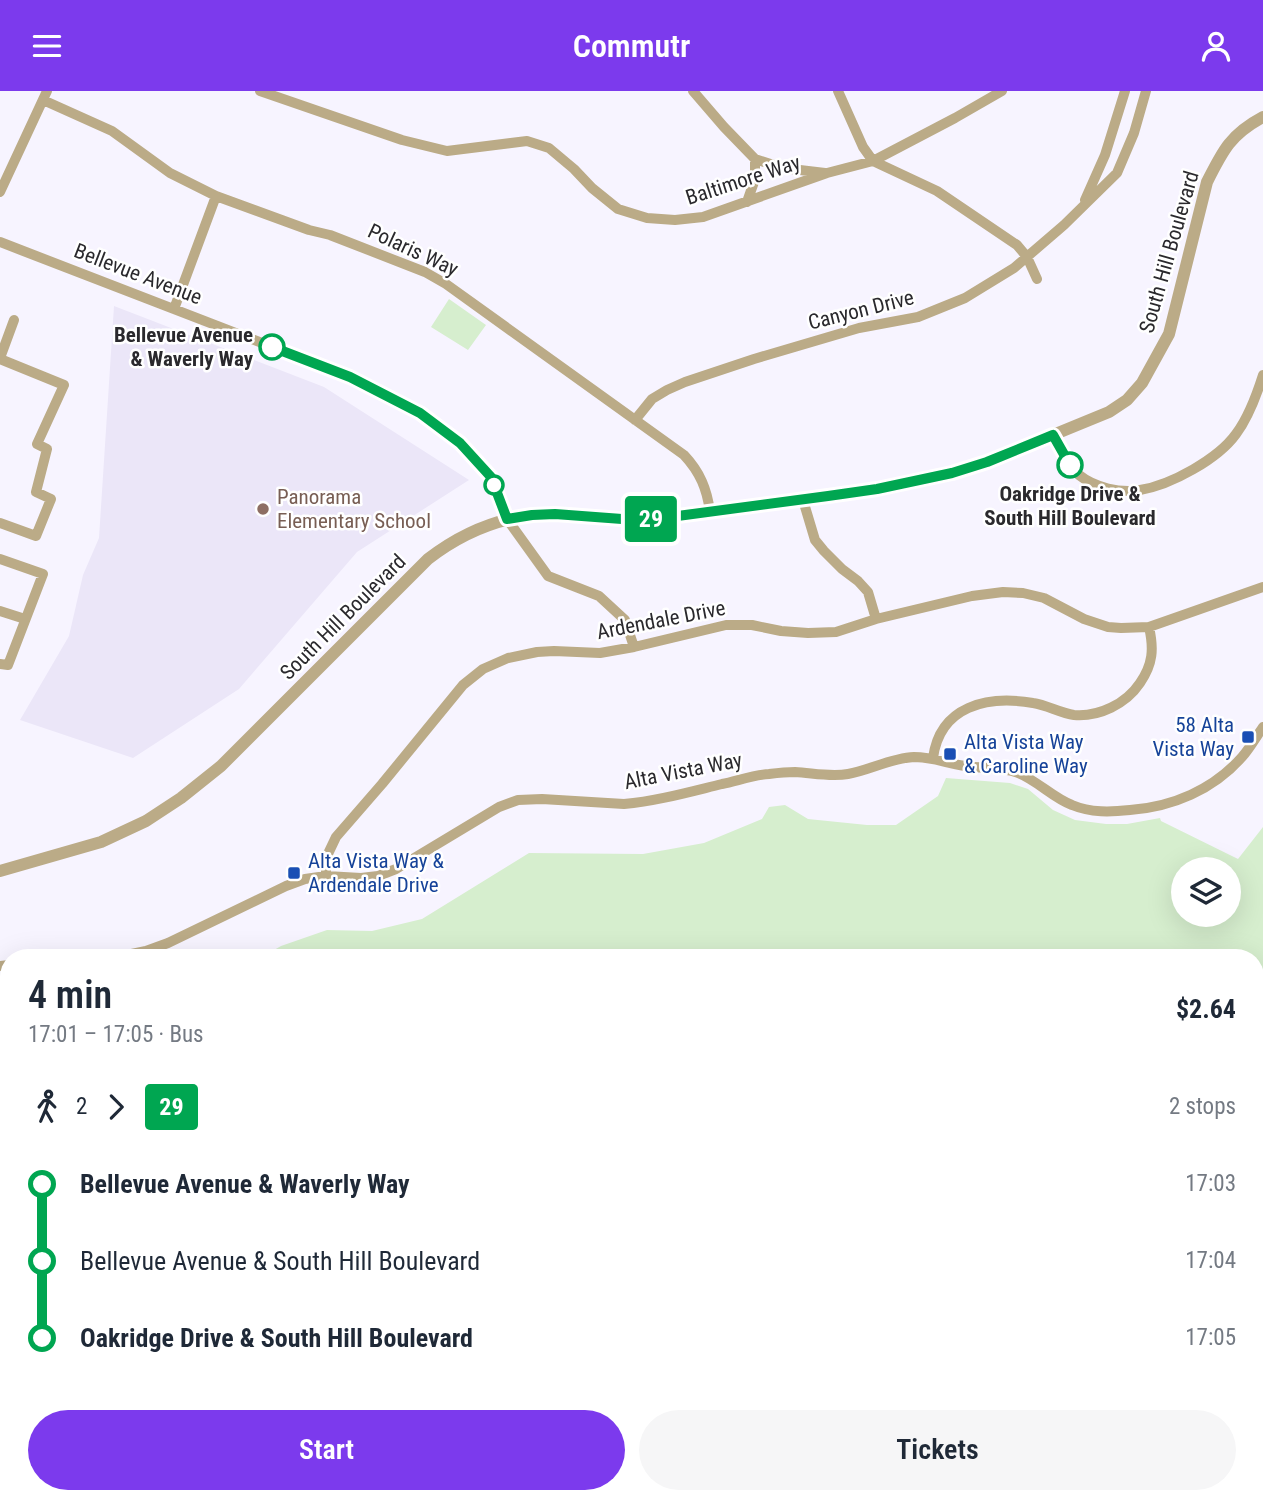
<!DOCTYPE html>
<html lang="en">
<head>
<meta charset="utf-8">
<style>
	:root { --surface:#fff; --page:#f6f6f7; --text:#1f2937; --muted:#747a83; --accent:#7c3aed }
	body { margin:0; font-family:"Roboto Condensed",sans-serif; background:var(--page); color:var(--text); height:100vh; display:flex; flex-direction:column; font-size:26px; white-space:nowrap }
	* { box-sizing:border-box; margin:0 }
	p { font-size:23px; color:var(--muted) }
	.icon { flex:none; width:38px; height:38px; fill:none; stroke:currentColor; stroke-width:2; stroke-linecap:round; stroke-linejoin:round }
	.map { position:relative; flex:1; overflow:hidden }
	.drawer { position:absolute; left:0px; top:858px; width:1264px; height:555px; display:flex; flex-direction:column; background:var(--surface); border-radius:28px 28px 0 0; box-shadow:0 7px 28px #0002 }
	.drawer>* { flex:none }
	.badge { padding:0 14px; border-radius:5px; font-size:24px; line-height:46px }
	.controls { position:absolute; left:1171px; top:766px; display:grid; gap:14px }
	.controls a { display:grid; place-items:center; width:70px; height:70px; border-radius:50%; background:var(--surface); box-shadow:0 7px 28px #0002; font-size:35px }
	.map>.badge { position:absolute; translate:-50% -50%; box-shadow:0 0 0 4px #fff }
	.legs { display:flex; align-items:center; gap:10px; height:77px; padding:0 28px; font-size:23px }
	.legs p { margin-inline-start:auto }
	.summary { display:flex; align-items:center; justify-content:space-between; height:119px; padding:0 28px }
	h1 { font-size:38px; font-weight:600; line-height:52px }
	.primary-button { display:flex; gap:14px; margin-top:auto; padding:14px 28px }
	.primary-button a { flex:1; height:80px; border-radius:42px; background:var(--accent); color:#fff; font-size:28px; font-weight:600; line-height:80px; text-align:center }
	.primary-button a+a { background:var(--page); color:var(--text) }
	ul { padding:0 28px; list-style:none }
	li { display:flex; align-items:center; gap:24px; height:77px; font-size:26px }
	li i { display:grid; place-items:center; width:10px; height:100%; margin:0 9px; background:currentColor }
	li i::after { content:''; width:18px; height:18px; margin:-9px; border:5px solid; border-radius:50%; background:var(--surface) }
	li p { margin-inline-start:auto }
	li:first-child i { background:linear-gradient(#0000 50%,currentColor 0) }
	li:last-child i { background:linear-gradient(currentColor 50%,#0000 0) }
	header { display:flex; justify-content:space-between; align-items:center; height:91px; padding:0 28px; background:var(--accent); color:#fff; font-size:32px; font-weight:600 }
	.map>svg:first-child { display:block }
	.built { fill:#ebe6f8 }
	.green { fill:#d6eece; fill-rule:evenodd }
	.lines { fill:none; stroke-linecap:round; stroke-linejoin:round }
	.stream { stroke:#85b4c5; stroke-width:3.5 }
	.minor { stroke:#bbab87; stroke-width:10 }
	.tertiary { stroke:#bbab87; stroke-width:12 }
	.line-1-casing { stroke:#fff; stroke-width:16 }
	.line-1 { stroke:#00a651; stroke-width:10 }
	.stop-1-dot { fill:#fff; stroke:#00a651; stroke-width:3.5 }
	.education-dot { fill:#8d6e63; stroke:#fff; stroke-width:2.5 }
	.transit-dot { fill:#1a4fb4; stroke:#fff; stroke-width:2.5 }
	.labels { text-anchor:middle; stroke-width:5; stroke-linejoin:round; paint-order:stroke }
	.street-label { font-size:21px; fill:#2a292d; stroke:#fff }
	.stop-label { font-size:21px; font-weight:bold; fill:#2a292d; stroke:#fff; text-anchor:end }
	.education-label { font-size:21px; fill:#785e54; stroke:#fff; text-anchor:start }
	.transit-label { font-size:21px; fill:#164399; stroke:#fff; text-anchor:start }
</style>
</head>
<body>
<header><svg class="icon" aria-label="menu" viewBox="0 0 24 24"><path d="M4 6h16M4 12h16M4 18h16"/></svg>Commutr<svg class="icon" aria-label="person" viewBox="0 0 24 24"><circle cx="12" cy="8" r="4"/><path d="M4 21q1-7 8-7t8 7"/></svg></header>
<div class="map">
<svg width="1263" height="1411" viewBox="0 0 1263 1411">
	<rect width="100%" height="100%" fill="#f7f4ff"/>
	<path class="built" d="M114,215l210,81 145,93 -112,72 -118,137 -106,69 -113,-38 49,-84 14,-61 16,-37z"/>
	<path class="green" d="M449,208l37,26 -18,25 -37,-23z
		M946,687l64,5 18,6 25,21 22,10 31,4h21l33,-6 1,3 77,38 25,-32v675h-1263v-72l9,-4v69h1246v-538h-993l19,-11 46,-16 45,1 50,-12 107,-66 114,1 61,-11 58,-24 7,-12 16,-2 23,14 59,6h29l42,-29zM1183,779h45v45h-45z
		M9,927v333l-9,-22v-310z"/>
	<g class="lines">
		<path class="stream" d="M676,1411l2,-7"/>
		<path class="minor" d="M260,0l142,49 45,11 80,-10 22,7 25,21 18,19 26,21 29,9 28,2 28,-3 124,-44 46,-12 82,-43 47,-27
			M693,0l31,36 31,32 28,9 42,5
			M838,0l25,56 10,14 64,30 80,54 10,12 10,22
			M43,9l69,31 58,42 46,23 93,34 21,5 95,37 21,12 238,171c16,17 23,34 26,57
			M0,101l47,-101
			M1085,109l20,-45 20,-64
			M747,111l8,-23v-20
			M0,151l350,135 70,36 40,30 31,34 16,42 41,57 51,20 26,24 9,27
			M174,218l42,-113
			M0,267l14,-38
			M0,268l64,26 -27,59 10,5 -11,43 15,7 -15,37 -36,-13
			M635,329l17,-21 15,-9 18,-8 69,-23 105,-31 59,-11 47,-19 49,-30 50,-43 53,-52 17,-40 12,-42
			M1053,344c7,14 14,29 26,40 16,13 41,18 61,15 31,-5 78,-31 96,-56 12,-16 21,-40 27,-59
			M803,409l12,40 9,11 18,18 16,12 10,11 8,27
			M0,468l43,15 -35,91 -8,-1
			M0,520l25,8
			M933,667c7,-52 54,-63 100,-55 14,2 27,10 41,12 25,2 52,-11 66,-32 13,-19 14,-34 9,-56
			M326,785v-18l10,-21 46,-53 81,-99 20,-16 25,-11 29,-6 17,-1 46,2 34,-6 92,-22h26l29,6 27,2 28,-1 40,-13 96,-23 31,-4 20,1 21,5 40,21 24,8 13,1 28,-1 114,-40
			M102,866l20,-1 24,-5 22,-8 118,-57 19,-7 21,-3 35,2 17,-2 18,-7 103,-62 19,-7 24,-1 82,5c33,-3 65,-12 98,-20 15,-3 31,-9 47,-10 8,-1 18,-2 26,-2 18,1 35,5 53,2 22,-4 43,-16 66,-17 20,0 34,7 52,9 17,3 35,0 52,7 20,8 35,25 54,32 19,8 39,7 58,5 42,-3 83,-20 112,-53 8,-9 14,-20 21,-30
			M0,875l9,-1"/>
		<path class="tertiary" d="M0,780l101,-29 45,-21 35,-23 40,-32 207,-207c31,-24 64,-39 103,-44 31,-4 61,3 92,4 11,1 22,0 32,0l222,-30 75,-16 35,-11 122,-50 18,-12 15,-17 27,-49 38,-152c16,-32 24,-48 56,-65"/>
	</g>
	<g class="lines">
		<g class="line-1-casing">
			<path id="line-1" d="M272,256l78,30 70,36 40,30 31,34 16,42 25,-4 23,-1 67,5h33l173,-23 49,-7 75,-16 35,-11 66,-27 17,30"/>
		</g>
		<use href="#line-1" class="line-1"/>
	</g>
	<g class="stop-1-dot">
		<circle cx="272" cy="256" r="12"/>
		<circle cx="1070" cy="374" r="12"/>
		<circle cx="494" cy="394" r="9"/>
	</g>
	<circle class="education-dot" cx="263" cy="418" r="7"/>
	<g class="transit-dot">
		<rect x="1241" y="639" width="14" height="14" rx="3.5"/>
		<rect x="943" y="656" width="14" height="14" rx="3.5"/>
		<rect x="287" y="775" width="14" height="14" rx="3.5"/>
	</g>
	<g class="labels">
		<g class="street-label">
			<text transform="translate(743 89) rotate(-18)" y="7">Baltimore Way</text>
			<text transform="translate(413 159) rotate(25)" y="7">Polaris Way</text>
			<text transform="translate(1169 161) rotate(-74)" y="7">South Hill Boulevard</text>
			<text transform="translate(138 183) rotate(21)" y="7">Bellevue Avenue</text>
			<text transform="translate(861 219) rotate(-14)" y="7">Canyon Drive</text>
			<text transform="translate(343 526) rotate(-45)" y="7">South Hill Boulevard</text>
			<text transform="translate(661 529) rotate(-11)" y="7">Ardendale Drive</text>
			<text transform="translate(683 680) rotate(-11)" y="7">Alta Vista Way</text>
		</g>
		<g class="stop-label">
			<text x="253" y="251">Bellevue Avenue<tspan x="253" dy="24">&amp; Waverly Way</tspan></text>
			<text x="1070" y="410" text-anchor="middle">Oakridge Drive &amp;<tspan x="1070" dy="24">South Hill Boulevard</tspan></text>
		</g>
		<g class="education-label">
			<text x="277" y="413">Panorama<tspan x="277" dy="24">Elementary School</tspan></text>
		</g>
		<g class="transit-label">
			<text x="1234" y="641" text-anchor="end">58 Alta<tspan x="1234" dy="24">Vista Way</tspan></text>
			<text x="964" y="658">Alta Vista Way<tspan x="964" dy="24">&amp; Caroline Way</tspan></text>
			<text x="308" y="777">Alta Vista Way &amp;<tspan x="308" dy="24">Ardendale Drive</tspan></text>
		</g>
	</g>
</svg>
<div class="controls">
<a><svg class="icon" aria-label="layers" viewBox="0 0 24 24"><path d="M12 4l9 5-9 5-9-5zM3 14l9 5 9-5"/></svg></a>
</div>
<b class="badge" style="left:651px;top:428px;background:#00a651;color:#fff">29</b>
<section class="drawer">
<div class="summary"><div><h1>4 min</h1><p>17:01 – 17:05 · Bus</p></div><b>$2.64</b></div>
<div class="legs"><svg class="icon" aria-label="walk" viewBox="0 0 24 24"><circle cx="13" cy="4" r="2"/><path d="M13 8l-2 6 4 7M11 14l-3 7M7 12l3-4h3l4 4"/></svg>2<svg class="icon" aria-label="forward" viewBox="0 0 24 24"><path d="M9 5l7 7-7 7"/></svg><b class="badge" style="background:#00a651;color:#fff">29</b><p>2 stops</p></div>
<ul>
<li><i style="color:#00a651"></i><b>Bellevue Avenue &amp; Waverly Way</b><p>17:03</p></li>
<li><i style="color:#00a651"></i><span>Bellevue Avenue &amp; South Hill Boulevard</span><p>17:04</p></li>
<li><i style="color:#00a651"></i><b>Oakridge Drive &amp; South Hill Boulevard</b><p>17:05</p></li>
</ul>
<div class="primary-button"><a>Start</a><a>Tickets</a></div>
</section>
</div>
</body>
</html>
